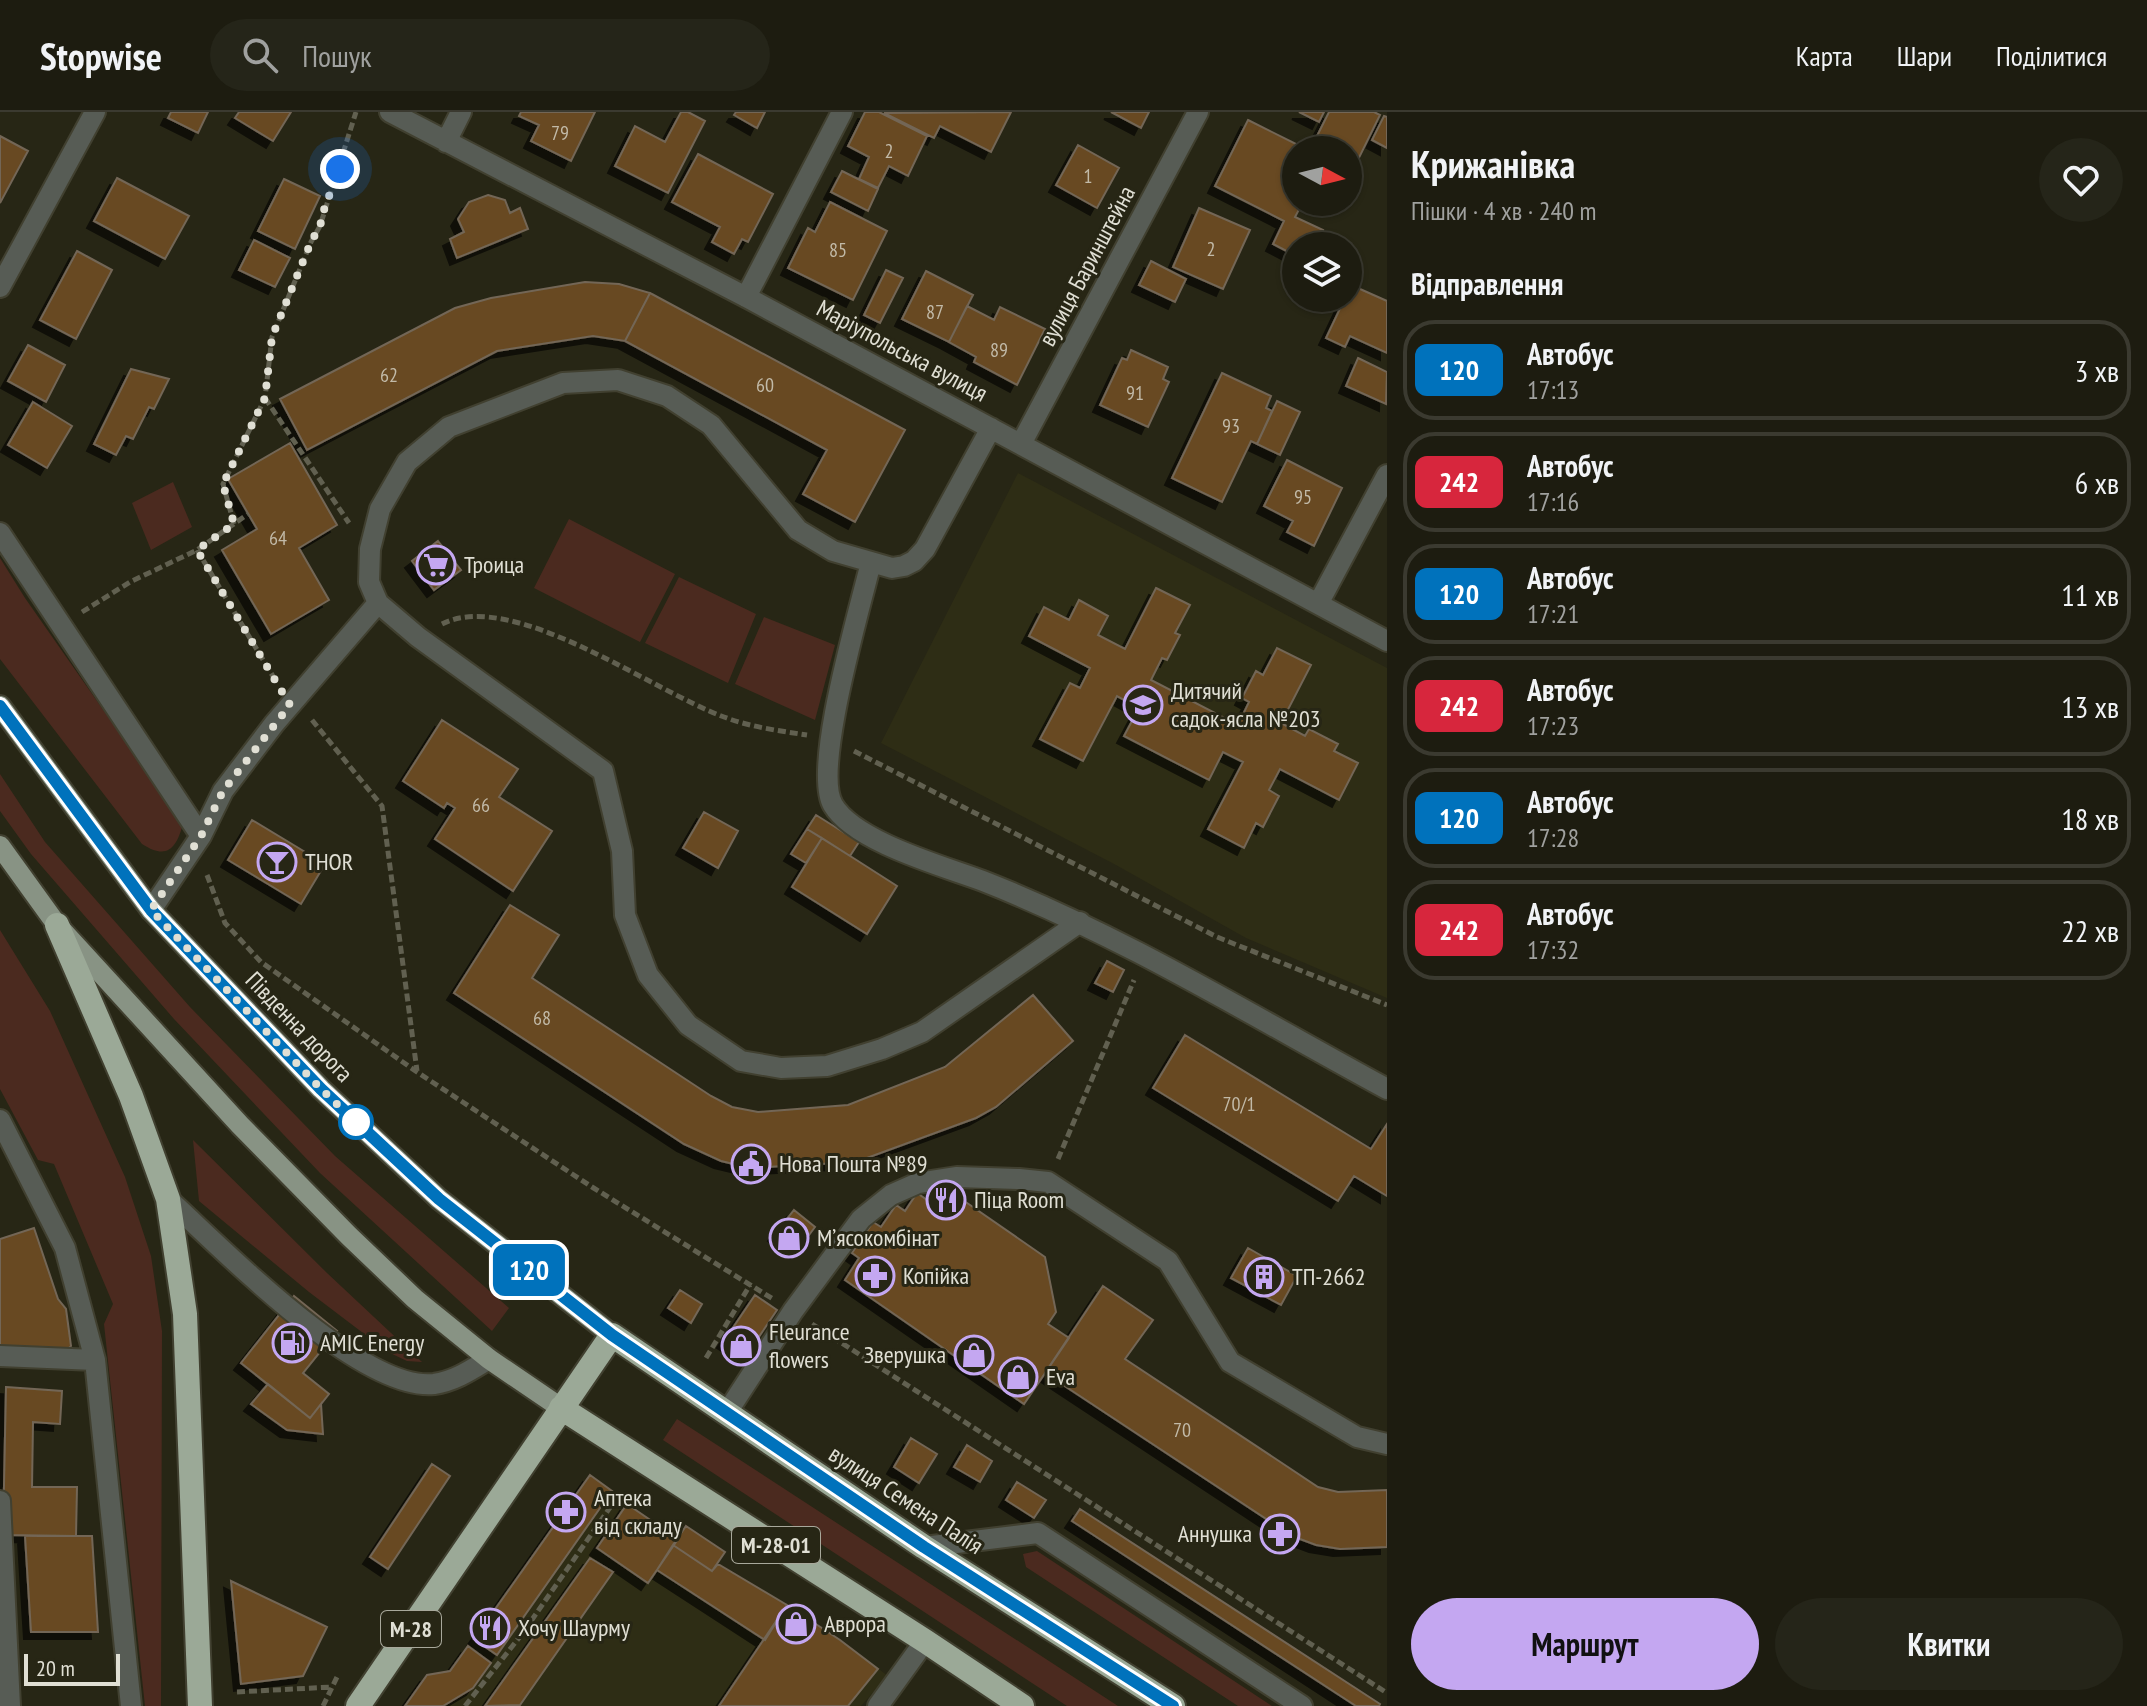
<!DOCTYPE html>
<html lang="uk">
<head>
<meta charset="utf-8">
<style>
	:root { --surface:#1d1c10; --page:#252519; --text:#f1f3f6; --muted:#a0a19f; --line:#3b3a30; --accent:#c4a7f1 }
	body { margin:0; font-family:"PT Sans Narrow",sans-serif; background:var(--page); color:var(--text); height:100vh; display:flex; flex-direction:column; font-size:30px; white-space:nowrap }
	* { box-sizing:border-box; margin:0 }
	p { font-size:26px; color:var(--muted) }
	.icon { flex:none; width:44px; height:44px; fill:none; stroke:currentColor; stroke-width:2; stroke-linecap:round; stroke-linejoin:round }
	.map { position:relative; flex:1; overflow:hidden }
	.details { display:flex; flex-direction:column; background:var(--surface); width:760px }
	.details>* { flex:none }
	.badge { padding:0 16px; border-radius:12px; font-size:28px; line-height:52px }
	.needle { width:52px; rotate:97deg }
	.buttons { position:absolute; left:1282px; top:24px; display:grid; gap:16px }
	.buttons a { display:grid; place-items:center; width:80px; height:80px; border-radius:50%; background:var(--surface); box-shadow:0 2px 6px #0004,0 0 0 2px var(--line); font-size:40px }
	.scale { position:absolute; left:24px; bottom:20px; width:96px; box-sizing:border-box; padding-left:8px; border:4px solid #e0dfd4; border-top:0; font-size:22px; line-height:28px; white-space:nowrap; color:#e0dfd4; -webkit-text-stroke:6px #272615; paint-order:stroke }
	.you { position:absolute; width:40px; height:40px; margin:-20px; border:6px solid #fff; border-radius:50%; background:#1a73e8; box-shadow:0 0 0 12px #1a73e833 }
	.map>.badge { position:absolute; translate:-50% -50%; box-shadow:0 0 0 4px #fff }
	h2 { padding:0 24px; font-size:30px; line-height:72px }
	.round { display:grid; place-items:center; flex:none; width:84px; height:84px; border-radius:42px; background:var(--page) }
	.head { display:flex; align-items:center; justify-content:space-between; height:136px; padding:0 24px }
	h1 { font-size:38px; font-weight:700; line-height:60px }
	.cta { display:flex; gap:16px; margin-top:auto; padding:16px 24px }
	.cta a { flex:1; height:92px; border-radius:48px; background:var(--accent); color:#111; font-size:32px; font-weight:700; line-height:92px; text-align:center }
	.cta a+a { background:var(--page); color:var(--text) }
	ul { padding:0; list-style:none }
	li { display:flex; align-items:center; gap:24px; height:100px; margin:0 16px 12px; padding:0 8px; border:4px solid var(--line); border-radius:32px }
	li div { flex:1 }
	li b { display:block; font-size:30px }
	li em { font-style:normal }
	li .badge { min-width:88px; font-weight:700; text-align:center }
	header { display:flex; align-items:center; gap:48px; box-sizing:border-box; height:112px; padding:0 40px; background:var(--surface); border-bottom:2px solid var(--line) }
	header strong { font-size:38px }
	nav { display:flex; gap:44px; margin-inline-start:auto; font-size:28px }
	.search { width:560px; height:72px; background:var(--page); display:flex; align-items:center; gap:20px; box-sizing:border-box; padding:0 28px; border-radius:44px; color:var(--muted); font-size:30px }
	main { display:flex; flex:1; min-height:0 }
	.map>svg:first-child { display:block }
	.built { fill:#2e2d15 }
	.green { fill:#4b2a1f }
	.building { fill:#674a22; stroke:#736656; stroke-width:2; filter:url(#shadow) }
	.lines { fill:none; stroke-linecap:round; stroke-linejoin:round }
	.minor-casing { stroke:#414030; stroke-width:24 }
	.major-casing { stroke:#414030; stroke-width:24 }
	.highway-casing { stroke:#414030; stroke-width:28 }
	.path { stroke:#616050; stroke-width:5; stroke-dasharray:8 4; stroke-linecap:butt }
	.minor { stroke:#575c55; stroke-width:20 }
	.major { stroke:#889384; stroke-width:20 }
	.highway { stroke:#9ba997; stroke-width:24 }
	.line-casing { stroke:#fff; stroke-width:18 }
	.line { stroke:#0072bc; stroke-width:12 }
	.walk { stroke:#e0dfd4; stroke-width:8; stroke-dasharray:0 14.4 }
	.stop-dot { fill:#fff; stroke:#0072bc; stroke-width:4 }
	.labels { text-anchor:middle; stroke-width:6; stroke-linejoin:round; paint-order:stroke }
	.number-label { font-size:20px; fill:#c2baa8 }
	.shield { fill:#272615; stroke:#a8a89b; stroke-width:2 }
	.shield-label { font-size:22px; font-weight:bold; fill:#e0dfd4 }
	.street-label { font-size:24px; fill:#e0dfd4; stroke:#272615 }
	.poi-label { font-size:24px; fill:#e0dfd4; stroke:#272615; text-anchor:start }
</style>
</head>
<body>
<header>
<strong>Stopwise</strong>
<div class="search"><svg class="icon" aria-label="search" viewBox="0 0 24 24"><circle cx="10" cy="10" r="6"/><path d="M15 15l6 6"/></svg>Пошук</div>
<nav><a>Карта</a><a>Шари</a><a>Поділитися</a></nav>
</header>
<main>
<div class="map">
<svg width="1387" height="1594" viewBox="0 0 1387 1594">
	<defs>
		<filter id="shadow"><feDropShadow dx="-7" dy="7" stdDeviation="0" flood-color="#0009"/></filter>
	</defs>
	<rect width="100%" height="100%" fill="#272615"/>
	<path class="built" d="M1018,361l369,195v330l-141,-60 -130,-73 -235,-122z
		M590,1363l37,29 51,35 34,32 6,-7 122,76 48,36 -27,30h-456l22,-31 23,-4z"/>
	<path class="green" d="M173,370l19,45 -41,23 -19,-47z
		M569,407l106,55 -35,68 -106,-54z
		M0,446l25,40 158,226c-7,25 -16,36 -41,20l-142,-185z
		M679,465l77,37 -28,69 -83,-40z
		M764,505l71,28 -20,75 -80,-36z
		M0,662l45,68 145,165 145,149 174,152 -17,23 -172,-158 -146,-154 -143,-165 -31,-43z
		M0,818l50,81 75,166 26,79 11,75 -1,375h-16l-41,-382 9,-20 -59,-140 -16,-4 -38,-71z
		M193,1028l134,133 95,89 -15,-1 -19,-9 -79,-60 -110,-91z
		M677,1307l441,287h-51l-404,-266z
		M1037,1439l235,155h-34l-212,-139 -3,-13z"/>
	<path class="building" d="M171,0h37l-10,21 -30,-15z
		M239,0h52l-18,29 -38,-23z
		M521,0h74l-24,49 -40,-20 8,-16 -20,-9z
		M681,0h7l17,9 -37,72 -53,-27 20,-40 30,16z
		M736,0h29l-8,16 -23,-13z
		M865,0h14l48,24 -19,40 -19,-10 -11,22 -19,-9 10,-22 -21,-11z
		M1011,0l-20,40 -51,-26 -6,12 -50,-25z
		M1111,0h38l-8,16z
		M1299,0h25l-5,10z
		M1329,0h45l6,3 -28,57 -4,-2v-20h-38z
		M1384,4l3,1v31l-15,-8z
		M1248,8l60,30h-12v52h7l-8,15 28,13 -8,16h-19v10l-23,-12 11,-23 -69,-35z
		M0,24l28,15 -28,52z
		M1078,33l41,23 -22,40 -41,-23z
		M698,42l75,40 -25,48 -6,-3 -8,15 -22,-12 8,-15 -48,-25z
		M842,59l36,18 -10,22 -37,-19z
		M117,66l72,38 -24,43 -71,-38z
		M284,67l36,17 -25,53 -37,-18z
		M488,83l17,5 5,13 10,-5 8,21 -71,29 -7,-19 14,-7 -6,-13 11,-17z
		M830,90l57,29 -34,69 -65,-32 20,-40 7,4z
		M1199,96l51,22 -27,59 -50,-22z
		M254,128l36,18 -15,29 -36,-17z
		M77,139l35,19 -36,69 -36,-19z
		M1151,149l35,18 -11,23 -36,-17z
		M886,158l17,8 -23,45 -16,-8z
		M926,159l47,24 -24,47 -47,-23z
		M585,170l34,2 31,9 -25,48 -32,-5 -96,15 -190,99 -27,-51 175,-91 36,-10z
		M1351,173l36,16v52l-37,-17 -5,11 -19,-9 19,-40h3z
		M650,181l255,137 -50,92 -52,-28 24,-44 -202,-109z
		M967,194l27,14 6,-13 45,22 -28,56 -43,-23 2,-5 -27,-15z
		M28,233l37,20 -19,37 -38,-21z
		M1131,238l37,17 -5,12 6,3 -21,45 -48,-22 22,-47 5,2z
		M1358,246l29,14 -1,32 -40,-18z
		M131,257l38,10 -15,30 -5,-2 -16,32 -7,-3 -10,19 -22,-11z
		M1222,261l49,23 -5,12 6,3 -15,33 -6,-3 -29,61 -50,-24z
		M1277,289l23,11 -20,43 -23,-11z
		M33,290l39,24 -25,42 -39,-23z
		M290,331l47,82 -38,23 30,52 -58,34 -49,-84 35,-21 -29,-50z
		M1287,348l55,28 -28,58 -27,-14 6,-11 -29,-15z
		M438,429l23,29 -27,20 -22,-29z
		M1156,476l34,17 -15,28 5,2 -13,25 -5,-2 -11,22 87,45 11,-23 -7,-4 14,-27 7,4 14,-27 34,17 -30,58 24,13 4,-7 29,15 -4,7 24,12 -19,37 -59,-31 -11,21 10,6 -16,31 -7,-4 -12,25 -36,-19 35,-67 -20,-10 -14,28 -85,-44 15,-28 -22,-12 -34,65 -43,-22 30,-56 10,5 10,-20 -61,-32 15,-29 25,13 10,-20 29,16 -10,19 27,14z
		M442,608l76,49 -19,28 53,34 -39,60 -78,-52 20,-31 -8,-5 -3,5 -41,-27z
		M704,700l34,19 -20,37 -35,-20z
		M816,703l43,27 -9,14 -43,-27z
		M252,708l73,44 -24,40 -73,-44z
		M807,717l15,9 -16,25 -15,-9z
		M822,726l75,48 -30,48 -75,-47z
		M510,793l49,30 -27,43 179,118 21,11 26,5 90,-7 97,-38 88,-72 40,46 -77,66 -20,11 -120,44 -106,6 -29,-7 -37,-17 -230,-151z
		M1107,849l17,9 -11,22 -18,-9z
		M1185,923l186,114 16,-25v72l-33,-20 -16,25 -185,-113z
		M944,1075l101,70 11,55 -8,12 21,14 -45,66 -179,-124 14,-22 -7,-5 21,-31 8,5 15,-22 9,6 12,-18 16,11z
		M794,1098l21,17 -18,24 -22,-17z
		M34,1116l24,71 8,10 5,37 -6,6 -65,-3v-110z
		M1248,1136l49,28 -16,29 -50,-27z
		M1103,1174l50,34 -28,39 193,128 20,5 49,-2v57l-47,2 -24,-4 -24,-9 -247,-163z
		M680,1178l22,14 -11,19 -23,-15z
		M755,1183l22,15 -31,46 -22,-15z
		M294,1184l43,35 -34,42 26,21 -19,24 -69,-55z
		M268,1272l42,34 11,-14 2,30 -36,-4 -36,-26z
		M6,1275l56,4 -2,33 -27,-2 -1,65h45l-1,49 -73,-1z
		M911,1326l26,16 -18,29 -25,-16z
		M967,1333l25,16 -12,21 -26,-15z
		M432,1352l18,12 -62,93 -18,-12z
		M590,1363l22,16 -115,164 -23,-16z
		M1017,1370l29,18 -12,18 -28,-18z
		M627,1392l51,35 -30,44 -51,-35z
		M1080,1397l300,195 -1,2h-23l-284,-185z
		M686,1414l39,26 -13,19 -39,-26z
		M25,1424h67l6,96h-67z
		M673,1433l39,26 6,-7 69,41 -22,35 -108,-70z
		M590,1446l23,14 -93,133 -35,1z
		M231,1469l96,46 -24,49 -62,8z
		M787,1493l53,35 38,29 -30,37h-129z
		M468,1534l23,17 -18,25 -30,18h-38l22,-31 23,-4z"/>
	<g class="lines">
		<g class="minor-casing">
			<path id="minor" d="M390,0l356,185 641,344
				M446,30l15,-30
				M0,175l95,-175
				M746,185l96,-185
				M991,316l-66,121 -11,12 -10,5 -12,2 -59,-17 -35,-21 -87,-105 -44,-29 -49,-16 -55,3 -114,44 -42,35 -27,47 -10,40 -1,33 9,21 40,34 185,134 19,80 3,64 23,60 40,50 53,36 40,7 46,-2 55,-17 40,-17 158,-110
				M1021,332l177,-332
				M0,421l201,303 -50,74
				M871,450c-11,47 -59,207 -38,243 22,37 110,61 150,76 140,55 271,136 404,208
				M1318,492l69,-129
				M201,724l22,-45 51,-67 104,-121
				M0,1008l65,128 30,112 36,346
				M168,1087c53,48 193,193 266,185 21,-3 37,-14 55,-25
				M0,1244l95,4
				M726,1302l67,-103 68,-92 30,-24 27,-12 39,-6 62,2 29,3 120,79 62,101 127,75 30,7
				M0,1389l10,205
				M924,1435l114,-14 264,173
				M878,1594l47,-65"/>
		</g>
		<g class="major-casing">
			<path id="major" d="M0,594l151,204 170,179 118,110 173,136
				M0,734l57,79 183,200 109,111 66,63 74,60 72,49"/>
		</g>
		<g class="highway-casing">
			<path id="highway" d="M57,813l74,171 37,103 17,115 15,392
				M561,1296l364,233 97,65
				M358,1594l254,-371 312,212 249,159"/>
		</g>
		<path class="path" d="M265,286l84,125
			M234,412l-11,-40 42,-86 7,-61 39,-95 9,-16 36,-114
			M197,438l80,133
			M82,500l48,-30 67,-32 51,-36
			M442,512c71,-36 212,68 282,93 26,10 56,14 83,18
			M312,608l70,86 35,265
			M854,639l363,186 170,68
			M207,763l18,48 36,39 156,110 175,115 181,112
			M1058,1047l76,-179
			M812,1212l575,369
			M706,1246l44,-73
			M237,1580l95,-5
			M323,1594l15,-31
			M465,1594l57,-72 96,-138"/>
		<use href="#minor" class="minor"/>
		<use href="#major" class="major"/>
		<use href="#highway" class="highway"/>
	</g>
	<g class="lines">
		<g class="line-casing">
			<path id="line" d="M0,594l151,204 170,179 118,110 173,136 312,212 249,159"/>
		</g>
		<use href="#line" class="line"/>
		<path class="walk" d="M340,57l-15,37 -5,20 -9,16 -39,95 -7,61 -42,86 11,40 -37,26 93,155 -67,86 -22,45 -50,74 170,179 39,37 -4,-4"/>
	</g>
	<defs>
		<g id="supermarket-ring" transform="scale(2)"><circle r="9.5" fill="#272615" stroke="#c4a7f1" stroke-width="1.5"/><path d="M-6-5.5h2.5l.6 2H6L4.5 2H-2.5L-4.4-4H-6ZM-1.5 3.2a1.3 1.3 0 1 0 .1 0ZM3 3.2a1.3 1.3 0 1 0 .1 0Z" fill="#c4a7f1"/></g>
		<g id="school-ring" transform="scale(2)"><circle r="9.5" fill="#272615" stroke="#c4a7f1" stroke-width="1.5"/><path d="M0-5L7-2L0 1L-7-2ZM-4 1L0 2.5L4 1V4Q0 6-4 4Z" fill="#c4a7f1"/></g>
		<g id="bar-ring" transform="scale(2)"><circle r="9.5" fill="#272615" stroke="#c4a7f1" stroke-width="1.5"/><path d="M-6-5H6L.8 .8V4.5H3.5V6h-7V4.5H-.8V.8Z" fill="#c4a7f1"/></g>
		<g id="civic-ring" transform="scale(2)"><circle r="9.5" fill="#272615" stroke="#c4a7f1" stroke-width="1.5"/><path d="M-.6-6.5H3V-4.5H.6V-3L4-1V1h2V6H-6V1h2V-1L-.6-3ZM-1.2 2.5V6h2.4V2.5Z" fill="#c4a7f1"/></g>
		<g id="restaurant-ring" transform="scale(2)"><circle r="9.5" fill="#272615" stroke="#c4a7f1" stroke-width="1.5"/><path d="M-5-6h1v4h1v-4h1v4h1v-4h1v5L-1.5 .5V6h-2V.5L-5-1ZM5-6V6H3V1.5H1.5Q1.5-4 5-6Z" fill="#c4a7f1"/></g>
		<g id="shop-ring" transform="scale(2)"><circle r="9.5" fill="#272615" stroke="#c4a7f1" stroke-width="1.5"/><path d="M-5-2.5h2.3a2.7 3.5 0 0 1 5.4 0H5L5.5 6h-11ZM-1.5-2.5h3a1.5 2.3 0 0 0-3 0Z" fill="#c4a7f1"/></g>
		<g id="pharmacy-ring" transform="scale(2)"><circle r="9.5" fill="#272615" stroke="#c4a7f1" stroke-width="1.5"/><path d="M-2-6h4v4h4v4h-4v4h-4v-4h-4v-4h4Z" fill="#c4a7f1"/></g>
		<g id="building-ring" transform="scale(2)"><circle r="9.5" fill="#272615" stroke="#c4a7f1" stroke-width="1.5"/><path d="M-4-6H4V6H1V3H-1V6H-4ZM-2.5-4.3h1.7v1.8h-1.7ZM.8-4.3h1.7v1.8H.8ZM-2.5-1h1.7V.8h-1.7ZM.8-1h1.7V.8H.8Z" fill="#c4a7f1"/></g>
		<g id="fuel-ring" transform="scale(2)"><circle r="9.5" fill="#272615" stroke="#c4a7f1" stroke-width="1.5"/><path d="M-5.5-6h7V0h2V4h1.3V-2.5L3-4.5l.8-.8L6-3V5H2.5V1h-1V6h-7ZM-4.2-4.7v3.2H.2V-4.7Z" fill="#c4a7f1"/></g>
	</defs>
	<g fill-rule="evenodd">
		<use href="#supermarket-ring" x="436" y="453"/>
		<use href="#school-ring" x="1143" y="593"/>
		<use href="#bar-ring" x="277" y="750"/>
		<use href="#civic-ring" x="751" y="1052"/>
		<use href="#restaurant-ring" x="946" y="1088"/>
		<use href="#shop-ring" x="789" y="1126"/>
		<use href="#pharmacy-ring" x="875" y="1164"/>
		<use href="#building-ring" x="1264" y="1165"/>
		<use href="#fuel-ring" x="292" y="1231"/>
		<use href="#shop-ring" x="741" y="1234"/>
		<use href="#shop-ring" x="974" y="1243"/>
		<use href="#shop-ring" x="1018" y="1265"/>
		<use href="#pharmacy-ring" x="566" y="1400"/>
		<use href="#pharmacy-ring" x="1280" y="1422"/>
		<use href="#shop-ring" x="796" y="1512"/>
		<use href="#restaurant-ring" x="490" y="1516"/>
	</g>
	<circle class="stop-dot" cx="356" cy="1010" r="16"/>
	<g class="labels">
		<g class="number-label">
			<text x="560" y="28">79</text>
			<text x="889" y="46">2</text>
			<text x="1088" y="71">1</text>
			<text x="1211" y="144">2</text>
			<text x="838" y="145">85</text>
			<text x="935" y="207">87</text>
			<text x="999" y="245">89</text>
			<text x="389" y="270">62</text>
			<text x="765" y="280">60</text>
			<text x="1135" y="288">91</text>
			<text x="1231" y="321">93</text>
			<text x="1303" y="392">95</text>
			<text x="278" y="433">64</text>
			<text x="481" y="700">66</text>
			<text x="542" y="913">68</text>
			<text x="1239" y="999">70/1</text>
			<text x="1182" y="1325">70</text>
		</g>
		<g class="shield">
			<rect x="732" y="1415" width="88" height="36" rx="6"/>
			<rect x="381" y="1499" width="60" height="36" rx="6"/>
		</g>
		<g class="shield-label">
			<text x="776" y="1441">М-28-01</text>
			<text x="411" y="1525">М-28</text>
		</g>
		<g class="street-label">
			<text transform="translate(1087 154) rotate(-62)" y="8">вулиця Баринштейна</text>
			<text transform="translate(902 239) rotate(28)" y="8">Маріупольська вулиця</text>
			<text transform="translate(299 915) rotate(46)" y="8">Південна дорога</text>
			<text transform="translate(906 1388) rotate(33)" y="8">вулиця Семена Палія</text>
		</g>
		<g class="poi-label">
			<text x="464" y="461">Троица</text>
			<text x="1171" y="587">Дитячий<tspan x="1171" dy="28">садок-ясла №203</tspan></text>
			<text x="305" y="758">THOR</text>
			<text x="779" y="1060">Нова Пошта №89</text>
			<text x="974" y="1096">Піца Room</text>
			<text x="817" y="1134">Мʼясокомбінат</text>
			<text x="903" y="1172">Копійка</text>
			<text x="1292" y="1173">ТП-2662</text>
			<text x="769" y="1228">Fleurance<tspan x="769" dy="28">flowers</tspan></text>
			<text x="320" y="1239">AMIC Energy</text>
			<text x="946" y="1251" text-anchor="end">Зверушка</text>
			<text x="1046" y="1273">Eva</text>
			<text x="594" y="1394">Аптека<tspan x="594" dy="28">від складу</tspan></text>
			<text x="1252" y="1430" text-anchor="end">Аннушка</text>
			<text x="824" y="1520">Аврора</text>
			<text x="518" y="1524">Хочу Шаурму</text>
		</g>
	</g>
</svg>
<div class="buttons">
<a><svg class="needle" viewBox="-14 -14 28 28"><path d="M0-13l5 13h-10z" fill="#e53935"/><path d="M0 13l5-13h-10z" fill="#a0a19f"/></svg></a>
<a><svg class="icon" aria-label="layers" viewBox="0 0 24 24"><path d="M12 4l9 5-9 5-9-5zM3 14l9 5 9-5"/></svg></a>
</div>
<div class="scale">20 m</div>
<div class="you" style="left:340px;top:57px"></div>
<b class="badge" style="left:529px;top:1158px;background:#0072bc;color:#fff">120</b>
</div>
<section class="details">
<div class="head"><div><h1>Крижанівка</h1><p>Пішки · 4 хв · 240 m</p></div><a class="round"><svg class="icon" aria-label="heart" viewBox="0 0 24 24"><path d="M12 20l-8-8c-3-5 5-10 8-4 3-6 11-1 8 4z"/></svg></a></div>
<h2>Відправлення</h2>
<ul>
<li><span class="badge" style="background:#0072bc;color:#fff">120</span><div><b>Автобус</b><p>17:13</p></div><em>3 хв</em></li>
<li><span class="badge" style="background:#d7263d;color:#fff">242</span><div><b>Автобус</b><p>17:16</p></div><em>6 хв</em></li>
<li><span class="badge" style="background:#0072bc;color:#fff">120</span><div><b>Автобус</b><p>17:21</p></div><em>11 хв</em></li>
<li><span class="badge" style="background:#d7263d;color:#fff">242</span><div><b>Автобус</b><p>17:23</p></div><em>13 хв</em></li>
<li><span class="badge" style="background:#0072bc;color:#fff">120</span><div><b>Автобус</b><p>17:28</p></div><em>18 хв</em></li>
<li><span class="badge" style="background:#d7263d;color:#fff">242</span><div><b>Автобус</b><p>17:32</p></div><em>22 хв</em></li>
</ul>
<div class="cta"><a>Маршрут</a><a>Квитки</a></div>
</section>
</main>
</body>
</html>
